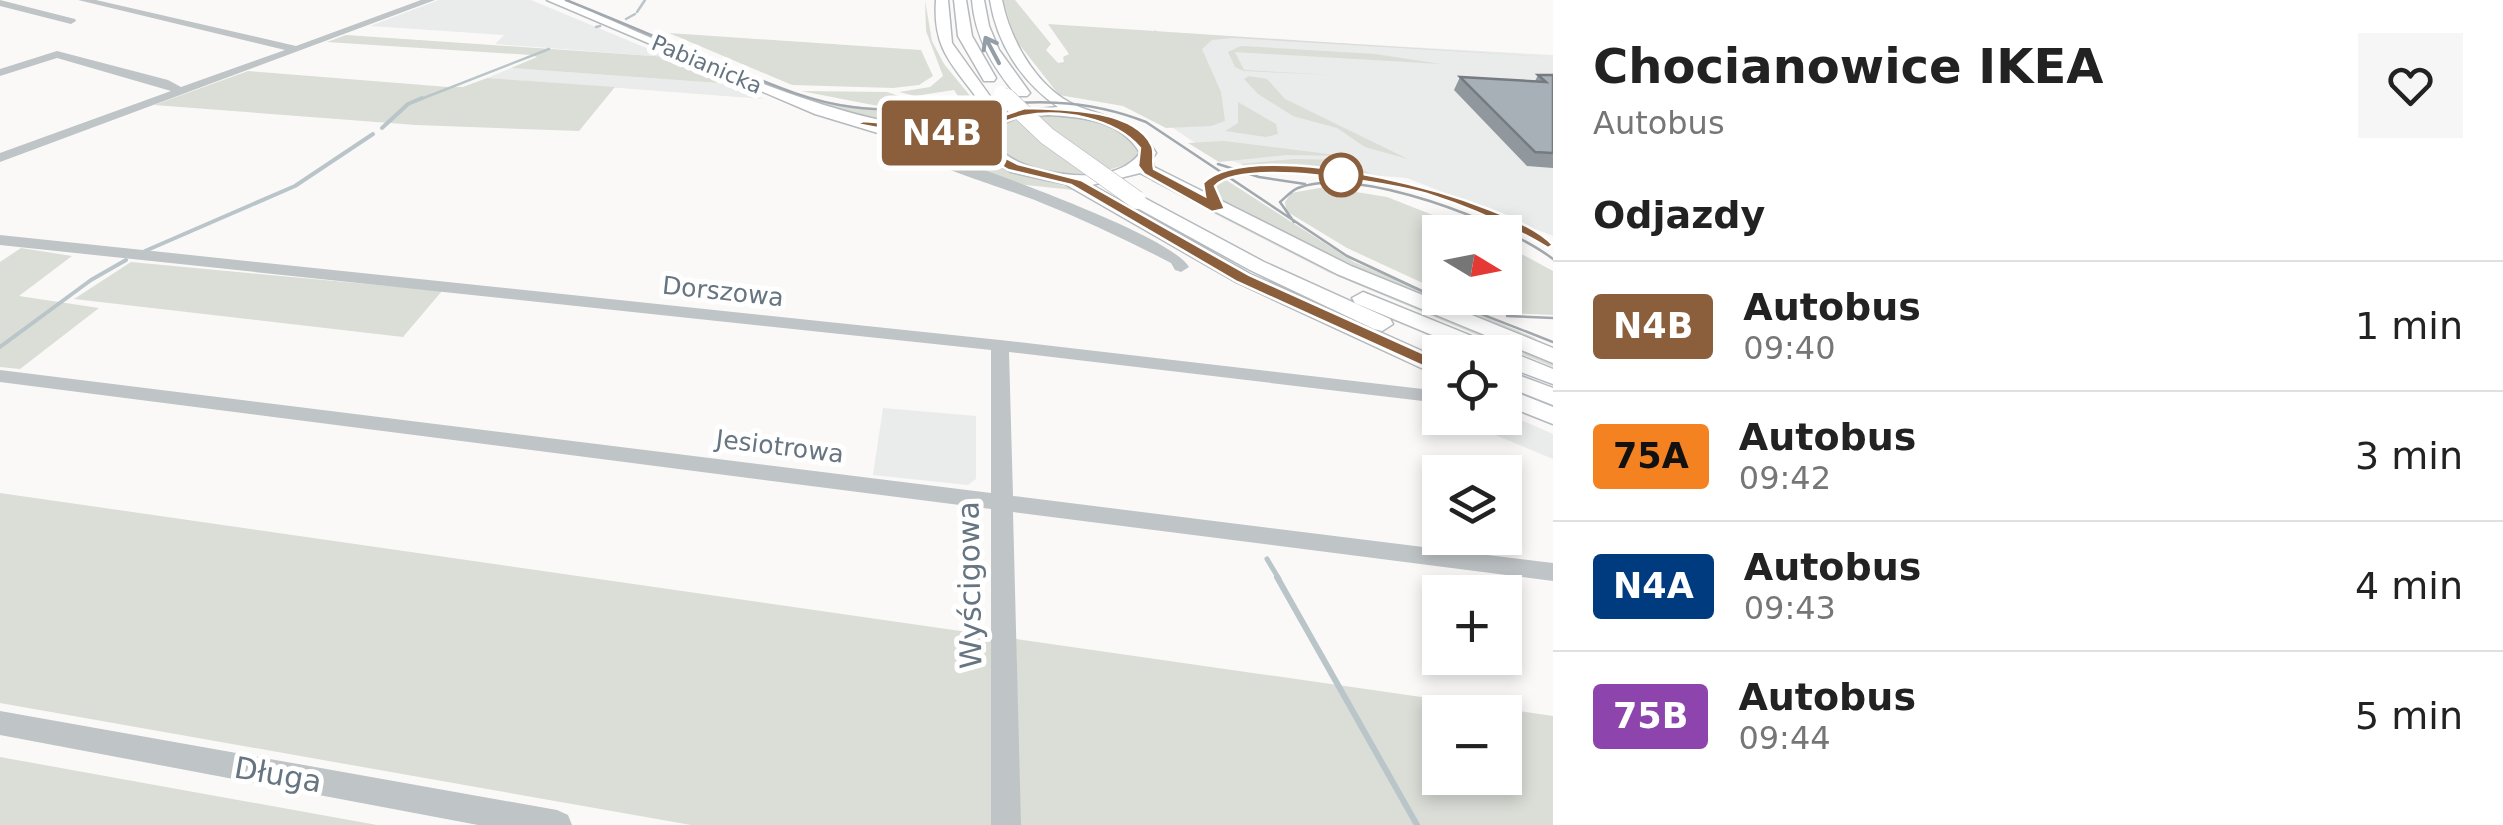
<!DOCTYPE html>
<html lang="pl">
<head>
<meta charset="utf-8">
<style>
	:root { --surface:#fff; --page:#f6f6f6; --text:#222; --muted:#767676; --line:#e0e0e0 }
	body { margin:0; font-family:"DejaVu Sans",sans-serif; background:var(--page); color:var(--text); height:100vh; display:flex; flex-direction:column; font-size:38px; white-space:nowrap }
	* { box-sizing:border-box; margin:0 }
	p { font-size:32px; color:var(--muted) }
	.icon { flex:none; width:55px; height:55px; fill:none; stroke:currentColor; stroke-width:2; stroke-linecap:round; stroke-linejoin:round }
	.map { position:relative; flex:1; overflow:hidden }
	.panel { display:flex; flex-direction:column; background:var(--surface); width:950px }
	.panel>* { flex:none }
	.badge { padding:0 20px; border-radius:8px; font-size:35px; line-height:65px }
	.needle { width:65px; rotate:100deg }
	.buttons { position:absolute; left:1422px; top:215px; display:grid; gap:20px }
	.buttons a { display:grid; place-items:center; width:100px; height:100px; border-radius:0px; background:var(--surface); box-shadow:0 5px 15px #0003; font-size:50px }
	.map>.badge { position:absolute; translate:-50% -50%; box-shadow:0 0 0 5px #fff }
	h2 { padding:0 40px; font-size:38px; line-height:90px }
	.round { display:grid; place-items:center; flex:none; width:105px; height:105px; border-radius:0px; background:var(--page) }
	.summary { display:flex; align-items:center; justify-content:space-between; height:170px; padding:0 40px }
	h1 { font-size:48px; font-weight:700; line-height:75px }
	ul { padding:0; list-style:none }
	li { display:flex; align-items:center; gap:30px; height:130px; padding:0 40px; border-top:2px solid var(--line) }
	li div { flex:1 }
	li b { display:block; font-size:38px }
	li em { font-style:normal }
	li .badge { min-width:110px; font-weight:700; text-align:center }
	main { display:flex; flex:1; min-height:0 }
	.map>svg:first-child { display:block }
	.built { fill:#eaebeb }
	.green { fill:#daded7; fill-rule:evenodd }
	.lines { fill:none; stroke-linecap:round; stroke-linejoin:round }
	.stream-far3 { stroke:#b9c5c9; stroke-width:2.5 }
	.stream-far2 { stroke:#b9c5c9; stroke-width:4 }
	.stream-far1 { stroke:#b9c5c9; stroke-width:5 }
	.stream { stroke:#b9c5c9; stroke-width:6 }
	.major-casing { stroke:#b5babe; stroke-width:3 }
	.minor { fill:#bfc4c7; fill-rule:evenodd }
	.major { fill:#fff; fill-rule:evenodd }
	.tram { stroke:#a1a8ae; stroke-width:2.5 }
	.major-bridge-far1-casing { stroke:#b5babe; stroke-width:15; stroke-linecap:butt }
	.major-bridge-casing { stroke:#b5babe; stroke-width:19; stroke-linecap:butt }
	.major-bridge-far1 { stroke:#fff; stroke-width:14 }
	.major-bridge { stroke:#fff; stroke-width:18 }
	.wall { fill:#90979d }
	.building { fill:#a8b0b7; stroke:#767b80; stroke-width:2.5 }
	.oneway { stroke:#949ea7 }
	.line { fill:#8b5e3c; stroke:#fff; stroke-width:2.5 }
	.stop-dot { fill:#fff; stroke:#8b5e3c; stroke-width:5 }
	.labels { text-anchor:middle; stroke-width:10; stroke-linejoin:round; paint-order:stroke }
	.far-street-label { font-size:22px; fill:#667581; stroke:#fff }
	.street-label { font-size:25px; fill:#667581; stroke:#fff }
	.near-street-label { font-size:30px; fill:#667581; stroke:#fff }
</style>
</head>
<body>
<main>
<div class="map">
<svg width="1553" height="825" viewBox="0 0 1553 825">
	<rect width="100%" height="100%" fill="#faf9f8"/>
	<path class="built" d="M439,0h92l137,57 -173,-13 9,-9 -134,-9z
		M1154,29l6,4 393,22v181l-146,-58 -163,-13 -34,-12 -37,-25z
		M511,68l221,16 32,15 -277,-21z
		M883,408l93,8v63l-8,6 -95,-10z
		M1505,413l48,21v25l-99,-41h51z"/>
	<path class="green" d="M925,0l7,41 12,23 32,39 -98,3 -77,-15 86,1 24,8 49,-1 -6,-9 -39,6 -16,-4 31,-5 13,-11 -17,-45z
		M1003,0h12l36,44 -5,6 12,13 6,-1 -1,-5 6,-3 -21,-30 505,33 -320,-19 -21,2 -10,9 19,43 4,29 -14,5 -45,2 -43,-22 -64,-11 -44,-56z
		M669,33l252,17 12,26 -14,9 -26,3 -101,-3z
		M346,35l322,22 64,27 -221,-16 26,-11 -6,-2 -204,-13z
		M1241,46l134,8 66,10 -206,-12 9,18 90,5 -90,-4 -9,-4 -7,-15z
		M248,71l200,16h15l24,-9 128,9 -36,44 -163,-6 -262,-20z
		M1249,76l18,3 18,20 123,60 -43,-12 -28,-19 -44,-12 -35,-22 -14,-15z
		M804,98l88,14 91,-5 6,10c-36,35 -143,-5 -185,-19z
		M1238,102l38,22 2,10 -12,3 -41,-6 13,-8z
		M1065,114c28,5 66,10 74,41 -29,31 -155,24 -147,-23 18,-20 48,-17 73,-18z
		M909,139l58,4 49,29 66,19 -65,-7 -111,-43z
		M1224,141l120,15 -57,-1 -68,7 -31,-19z
		M1294,159l49,1 28,14 -124,-6 -6,-4z
		M1223,178l131,84 184,77 -30,-7 -189,-78 -100,-53 -5,-14z
		M1157,179c126,74 260,128 396,183v5l-223,-94 -179,-92z
		M1325,187l62,10 89,35h-36v59l-93,-43 -61,-37 -1,-9 6,-9z
		M1505,245l48,26v44l-51,-2 -46,-15h49z
		M21,248l51,8 -53,40 80,12 -79,61 -20,-2v-105z
		M131,262l311,29 -39,46 -329,-38z
		M0,493l1553,223v109h-862l-691,-122zM1440,712h65v66h-65z
		M0,757l377,68h-377z"/>
	<g class="lines">
		<path class="stream-far3" d="M637,12l8,-12
			M626,19l9,-5
			M596,27l4,-1
			M416,101l133,-52"/>
		<path class="stream-far2" d="M382,128l26,-24 14,-6
			M145,251l150,-65 78,-52
			M0,347l91,-67 35,-20"/>
		<path class="stream-far1" d="M1267,559l12,20"/>
		<path class="stream" d="M1277,577l140,248"/>
		<g class="major-casing">
			<path id="major" d="M547,0h17c88,36 340,162 424,119l-3,-9c-27,-42 -53,-55 -49,-110h12l4,43 50,70 56,-6c-37,-26 -61,-63 -68,-107h12c9,44 39,95 83,109 32,11 53,13 71,44l-4,6 2,8 197,99 202,82v15l-216,-89 -197,-101 -48,12 158,89 190,85v16l-8,-2 -196,-91 -171,-98 -54,-12 -48,-28 -72,-7 -76,-23zM1048,115c34,2 73,5 92,38 -23,32 -87,24 -119,10 -17,-7 -29,-21 -48,-27l43,-18z
				M954,0h12l6,36 24,42 -2,3h-10l-26,-45z
				M972,0h12l5,26 10,24 31,43 -3,3h-10c-24,-29 -42,-58 -45,-96z
				M1137,194l127,68 126,57 3,5 -11,7 -8,-2 -124,-59 -120,-66v-8z
				M1363,292l190,77v15l-48,-18v-14h-32l-118,-49 -3,-5z
				M1505,370l48,18v17l-48,-19z
				M1505,388l48,19v17l-48,-19z"/>
		</g>
		<path class="minor" d="M0,0l75,19 1,2 -5,3 -71,-18z
			M78,0h18l200,46 125,-46h14l-435,162v-9l171,-62 -114,-33 -57,18v-7l57,-18 111,29 13,7 104,-37z
			M897,131h10l1,10c16,14 38,15 57,22 41,15 207,74 224,104l-8,5 -6,-2 -4,-7c-44,-23 -89,-44 -134,-62 -29,-12 -128,-41 -143,-59z
			M0,235l1000,105 440,51v12l-431,-51 4,144 540,67v18l-540,-69 8,313h-30v-316l-991,-127v-12l991,123v-143l-991,-105z
			M0,711l557,99 11,5 4,10h-94l-478,-90z"/>
		<use href="#major" class="major"/>
		<path class="tram" d="M566,0c50,20 99,41 148,61 45,18 90,40 138,46 105,13 189,-27 294,15l201,134 75,35 131,51
			M1218,164l41,13 46,7
			M1294,222l-14,-20c5,-4 12,-12 18,-14 58,-24 208,35 255,71
			M1507,316l46,2"/>
		<g class="major-bridge-far1-casing">
			<path id="major-bridge-far1" d="M1001,93l8,8"/>
		</g>
		<g class="major-bridge-casing">
			<path id="major-bridge" d="M1007,98l40,38 90,64"/>
		</g>
		<use href="#major-bridge-far1" class="major-bridge-far1"/>
		<use href="#major-bridge" class="major-bridge"/>
	</g>
	<path class="wall" d="M1538,75h15v93l-26,-2 -73,-76 6,-13 75,4z"/>
	<path class="building" d="M1538,75h15v78l-18,-1 -75,-75 86,5z"/>
	<defs><path id="oneway-shaft" d="M-6 0H5M1.5-3L5.5 0L1.5 3" fill="none" stroke-width="1.6" stroke-linecap="round" stroke-linejoin="round" transform="scale(2.5)"/></defs>
	<use class="oneway" href="#oneway-shaft" transform="translate(992 50) rotate(-118)"/>
	<path class="line" d="M1025,108c34,1 110,0 127,38 3,6 0,16 2,23l51,27 -2,-13c49,-51 309,16 350,62l-5,3c-37,-22 -80,-41 -121,-54 -37,-11 -185,-36 -212,-8l10,23 -13,3 -68,-38 -6,-8 2,-18c-25,-30 -78,-39 -116,-32 -20,4 -39,15 -59,21l53,27 63,16 168,95 198,89v8l-7,2 -203,-92 -166,-97 -63,-15 -41,-25 -111,-21 7,-3 100,8z"/>
	<circle class="stop-dot" cx="1341" cy="175" r="20"/>
	<g class="labels">
		<g class="far-street-label">
			<text transform="translate(707 64) rotate(23)" y="8">Pabianicka</text>
		</g>
		<g class="street-label">
			<text transform="translate(723 291) rotate(6)" y="9">Dorszowa</text>
			<text transform="translate(780 446) rotate(7)" y="9">Jesiotrowa</text>
		</g>
		<g class="near-street-label">
			<text transform="translate(970 585) rotate(-91)" y="10">Wyścigowa</text>
			<text transform="translate(278 775) rotate(10)" y="10">Długa</text>
		</g>
	</g>
</svg>
<div class="buttons">
<a><svg class="needle" viewBox="-14 -14 28 28"><path d="M0-13l5 13h-10z" fill="#e53935"/><path d="M0 13l5-13h-10z" fill="#767676"/></svg></a>
<a><svg class="icon" aria-label="locate" viewBox="0 0 24 24"><circle cx="12" cy="12" r="6"/><path d="M12 2v4M12 18v4M2 12h4M18 12h4"/></svg></a>
<a><svg class="icon" aria-label="layers" viewBox="0 0 24 24"><path d="M12 4l9 5-9 5-9-5zM3 14l9 5 9-5"/></svg></a>
<a>+</a>
<a>−</a>
</div>
<b class="badge" style="left:942px;top:133px;background:#8b5e3c;color:#fff">N4B</b>
</div>
<section class="panel">
<div class="summary"><div><h1>Chocianowice IKEA</h1><p>Autobus</p></div><a class="round"><svg class="icon" aria-label="heart" viewBox="0 0 24 24"><path d="M12 20l-8-8c-3-5 5-10 8-4 3-6 11-1 8 4z"/></svg></a></div>
<h2>Odjazdy</h2>
<ul>
<li><span class="badge" style="background:#8b5e3c;color:#fff">N4B</span><div><b>Autobus</b><p>09:40</p></div><em>1 min</em></li>
<li><span class="badge" style="background:#f58220;color:#111">75A</span><div><b>Autobus</b><p>09:42</p></div><em>3 min</em></li>
<li><span class="badge" style="background:#003b80;color:#fff">N4A</span><div><b>Autobus</b><p>09:43</p></div><em>4 min</em></li>
<li><span class="badge" style="background:#8e44ad;color:#fff">75B</span><div><b>Autobus</b><p>09:44</p></div><em>5 min</em></li>
</ul>
</section>
</main>
</body>
</html>
